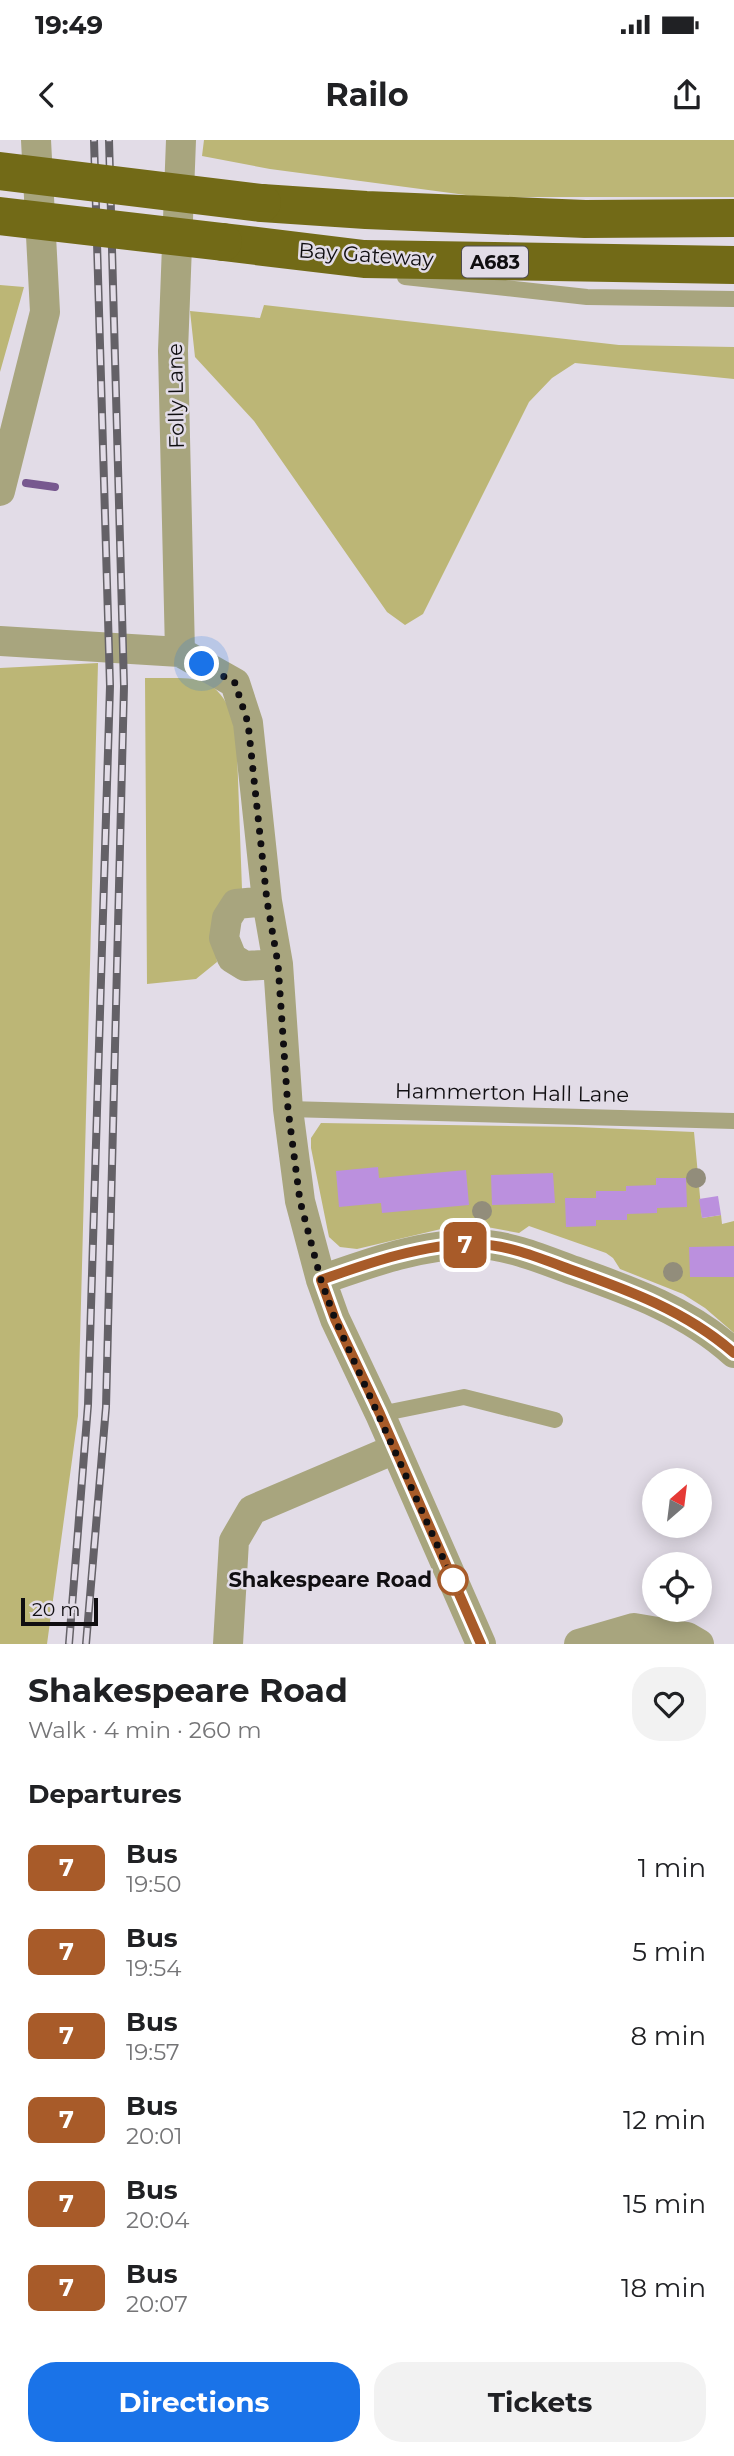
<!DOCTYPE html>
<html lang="en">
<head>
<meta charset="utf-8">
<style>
	:root { --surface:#fff; --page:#f2f2f2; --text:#202124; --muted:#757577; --accent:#1a73e8 }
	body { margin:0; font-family:Montserrat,sans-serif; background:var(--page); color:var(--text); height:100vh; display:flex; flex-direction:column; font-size:26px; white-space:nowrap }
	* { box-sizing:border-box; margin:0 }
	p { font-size:23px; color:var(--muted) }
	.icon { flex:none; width:38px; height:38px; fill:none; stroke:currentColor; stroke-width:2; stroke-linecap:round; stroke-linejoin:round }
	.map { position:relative; height:1504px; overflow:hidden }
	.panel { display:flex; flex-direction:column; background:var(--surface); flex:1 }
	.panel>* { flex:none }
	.badge { padding:0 14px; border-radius:10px; font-size:24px; line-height:46px }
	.needle { width:46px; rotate:28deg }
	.fabs { position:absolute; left:642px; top:1328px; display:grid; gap:14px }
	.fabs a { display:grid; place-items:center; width:70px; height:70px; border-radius:50%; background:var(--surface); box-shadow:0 4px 18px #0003; font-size:35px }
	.scale { position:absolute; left:21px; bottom:18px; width:77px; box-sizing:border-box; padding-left:7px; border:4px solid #100e11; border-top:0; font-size:19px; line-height:24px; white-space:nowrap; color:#100e11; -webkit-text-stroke:5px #e2dce7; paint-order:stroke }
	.you { position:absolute; width:35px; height:35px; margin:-18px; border:5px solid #fff; border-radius:50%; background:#1a73e8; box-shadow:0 0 0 10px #1a73e833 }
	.map>.badge { position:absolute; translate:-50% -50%; box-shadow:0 0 0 4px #fff }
	h2 { padding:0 28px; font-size:26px; line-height:63px }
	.round { display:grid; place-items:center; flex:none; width:74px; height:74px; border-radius:28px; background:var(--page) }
	.head { display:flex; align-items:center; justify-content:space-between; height:119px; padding:0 28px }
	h1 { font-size:33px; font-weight:700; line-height:52px }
	.cta { display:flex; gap:14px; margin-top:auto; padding:14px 28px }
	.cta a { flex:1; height:80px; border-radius:28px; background:var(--accent); color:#fff; font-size:28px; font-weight:700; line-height:80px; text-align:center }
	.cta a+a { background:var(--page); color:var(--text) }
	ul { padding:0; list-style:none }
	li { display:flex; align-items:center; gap:21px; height:84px; padding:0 28px }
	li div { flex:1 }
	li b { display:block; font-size:26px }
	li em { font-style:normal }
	li .badge { min-width:77px; font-weight:700; text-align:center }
	.status { display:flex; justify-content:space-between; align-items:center; height:49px; padding:0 35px; background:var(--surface); direction:ltr }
	.status svg { height:19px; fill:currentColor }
	header { display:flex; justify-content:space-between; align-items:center; height:91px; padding:0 28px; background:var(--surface); font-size:32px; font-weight:700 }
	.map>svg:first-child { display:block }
	.green { fill:#bcb676 }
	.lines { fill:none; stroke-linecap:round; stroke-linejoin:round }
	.stream { stroke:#77588f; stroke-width:8 }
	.building { fill:#bb90de }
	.service { stroke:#a8a57e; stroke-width:16 }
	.minor { stroke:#a8a57e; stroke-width:30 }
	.trunk { stroke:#726a17; stroke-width:38 }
	.rail-casing { stroke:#646167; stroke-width:8 }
	.rail { stroke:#e2dce7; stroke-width:5; stroke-dasharray:16; stroke-linecap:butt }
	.trunk-bridge { stroke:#726a17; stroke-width:38 }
	.tree { fill:#928d7b }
	.line-casing { stroke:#fff; stroke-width:16 }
	.line { stroke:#a85b29; stroke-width:10 }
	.walk { stroke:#100e11; stroke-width:7; stroke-dasharray:0 12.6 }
	.stop-dot { fill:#fff; stroke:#a85b29; stroke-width:3.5 }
	.labels { text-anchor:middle; stroke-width:5; stroke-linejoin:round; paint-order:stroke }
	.shield { fill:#e2dce7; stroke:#4f4c51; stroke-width:2 }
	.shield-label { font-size:19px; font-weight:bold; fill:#100e11 }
	.street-label { font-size:21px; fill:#100e11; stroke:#e2dce7 }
	.stop-label { font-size:21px; font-weight:bold; fill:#100e11; stroke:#e2dce7; text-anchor:end }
</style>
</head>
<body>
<div class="status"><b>19:49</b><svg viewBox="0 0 49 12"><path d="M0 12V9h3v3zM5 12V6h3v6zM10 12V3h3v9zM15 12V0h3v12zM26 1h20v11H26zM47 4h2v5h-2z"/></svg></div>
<header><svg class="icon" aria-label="back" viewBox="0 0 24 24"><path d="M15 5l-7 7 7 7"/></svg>Railo<svg class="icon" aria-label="share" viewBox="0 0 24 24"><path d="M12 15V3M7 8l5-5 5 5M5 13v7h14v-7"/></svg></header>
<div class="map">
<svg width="734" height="1504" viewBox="0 0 734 1504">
	<rect width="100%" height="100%" fill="#e2dce7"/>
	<path class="green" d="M204,0h530v57h-253l-211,-28 -68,-13z
		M0,145l24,2 -24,85z
		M264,165l355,40 115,2v32l-159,-16 -23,15 -23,24 -106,212 -18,11 -18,-13 -133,-191 -59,-64 -5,-46 70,7z
		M98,523l-20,753 -31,228h-47v-976z
		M145,538c50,1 71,-8 91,46l6,165 -28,44 3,29 -21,17 -49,5z
		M321,983l255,4 118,5 8,86 19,-3 1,9 12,-3v112l-29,-25 -22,-14 -63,-25 -7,-11 -7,-5 -77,-27 -10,7 -32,-6 -46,2 -84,20 -17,-2 -11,-10 -18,-89v-10z"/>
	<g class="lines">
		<path class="stream" d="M26,343l29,4"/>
	</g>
	<path class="building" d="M378,1027l1,11 87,-8 3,35 -87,8 -1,-10 -42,4 -3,-36z
		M553,1033l2,30 -63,2 -1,-30z
		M656,1038h30l1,29 -30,1v5l-30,1v6h-31v6l-30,1 -1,-29h31v-7h30v-5l30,-1z
		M718,1056l3,19 -19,3 -3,-19z
		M734,1106v31h-44l-1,-30z"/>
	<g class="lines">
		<path class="service" d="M405,137l182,20 147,2
			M288,969l446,12
			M380,1274l84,-17 91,23"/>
		<path class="minor" d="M0,351l45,-179 -9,-172
			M0,501l180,11 55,31 13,40 19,178 11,63 10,145 12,92 21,79 14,39 45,95 101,230
			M180,512l-7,-301 8,-211
			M267,761l-31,3 -9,14 -3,20 8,20 13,8 33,-2
			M321,1140c48,-17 104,-37 155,-36 32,1 64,14 93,25 59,21 118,41 165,84
			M228,1504l6,-103 18,-31 143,-61
			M579,1504l55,-16 53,9 12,7"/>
		<path class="trunk" d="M262,63l104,7 219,9 149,-1
			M223,102l141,17 370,6"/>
		<g class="rail-casing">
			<path id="rail" d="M69,1504l19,-239 22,-719 -16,-546
				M86,1504l20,-237 18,-721 -15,-546"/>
		</g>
		<use href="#rail" class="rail"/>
		<path class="trunk-bridge" d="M0,31l262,32
			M0,76l223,26"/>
	</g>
	<g class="tree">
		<circle cx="696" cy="1038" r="10"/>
		<circle cx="482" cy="1071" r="10"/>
		<circle cx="673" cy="1132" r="10"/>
	</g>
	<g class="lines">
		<g class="line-casing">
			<path id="line" d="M481,1504l-101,-230 -45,-95 -14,-39c47,-17 105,-37 156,-36 31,1 63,14 92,25 59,21 117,42 165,84"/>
		</g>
		<use href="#line" class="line"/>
		<path class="walk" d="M202,524l33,19 13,40 19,178 11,63 10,145 12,92 21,79 14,39 123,272 -5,-11"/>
	</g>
	<circle class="stop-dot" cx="453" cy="1440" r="14"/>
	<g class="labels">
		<rect class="shield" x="462" y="106.5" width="66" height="31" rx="5"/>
		<g class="shield-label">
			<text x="495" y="129">A683</text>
		</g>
		<g class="street-label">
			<text transform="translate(366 115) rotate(4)" y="7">Bay Gateway</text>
			<text transform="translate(176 256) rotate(-91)" y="7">Folly Lane</text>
			<text transform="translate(512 953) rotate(1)" y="7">Hammerton Hall Lane</text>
		</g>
		<g class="stop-label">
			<text x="432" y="1447">Shakespeare Road</text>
		</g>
	</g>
</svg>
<div class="fabs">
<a><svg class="needle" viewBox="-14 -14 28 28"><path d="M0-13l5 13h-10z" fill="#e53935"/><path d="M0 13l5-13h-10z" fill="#757577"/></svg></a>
<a><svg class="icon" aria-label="locate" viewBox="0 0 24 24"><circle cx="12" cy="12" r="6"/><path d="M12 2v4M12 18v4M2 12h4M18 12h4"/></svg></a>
</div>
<div class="scale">20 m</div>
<div class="you" style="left:202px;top:524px"></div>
<b class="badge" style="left:465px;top:1105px;background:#a85b29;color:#fff">7</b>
</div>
<section class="panel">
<div class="head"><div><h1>Shakespeare Road</h1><p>Walk · 4 min · 260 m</p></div><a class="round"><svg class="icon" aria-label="heart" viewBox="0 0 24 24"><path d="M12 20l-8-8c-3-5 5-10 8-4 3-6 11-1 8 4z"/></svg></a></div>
<h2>Departures</h2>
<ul>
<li><span class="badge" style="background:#a85b29;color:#fff">7</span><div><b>Bus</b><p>19:50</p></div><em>1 min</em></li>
<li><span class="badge" style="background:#a85b29;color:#fff">7</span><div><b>Bus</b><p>19:54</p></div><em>5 min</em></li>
<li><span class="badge" style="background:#a85b29;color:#fff">7</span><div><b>Bus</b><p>19:57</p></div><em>8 min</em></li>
<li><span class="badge" style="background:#a85b29;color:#fff">7</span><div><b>Bus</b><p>20:01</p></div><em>12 min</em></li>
<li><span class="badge" style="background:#a85b29;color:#fff">7</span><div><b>Bus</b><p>20:04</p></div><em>15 min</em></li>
<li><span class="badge" style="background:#a85b29;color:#fff">7</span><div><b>Bus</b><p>20:07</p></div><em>18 min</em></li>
</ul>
<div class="cta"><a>Directions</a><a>Tickets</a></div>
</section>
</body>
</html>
